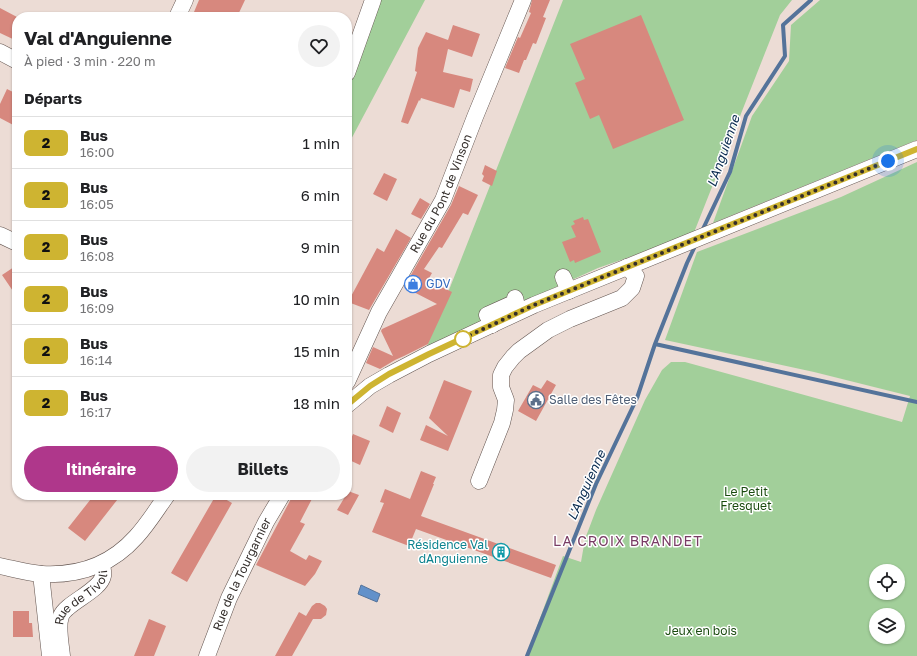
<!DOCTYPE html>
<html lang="fr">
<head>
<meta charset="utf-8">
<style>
	:root { --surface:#fff; --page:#f2f2f2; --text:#202124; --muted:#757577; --line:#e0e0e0; --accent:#af378b }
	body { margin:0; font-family:"Golos Text",sans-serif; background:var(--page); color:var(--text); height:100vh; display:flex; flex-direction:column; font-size:15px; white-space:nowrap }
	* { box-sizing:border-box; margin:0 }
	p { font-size:13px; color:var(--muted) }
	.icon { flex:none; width:22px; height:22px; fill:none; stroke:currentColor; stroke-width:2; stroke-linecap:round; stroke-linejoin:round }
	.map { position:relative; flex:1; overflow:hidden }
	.details { position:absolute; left:12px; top:12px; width:340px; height:488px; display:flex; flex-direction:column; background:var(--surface); border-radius:16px; box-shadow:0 1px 3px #0004 }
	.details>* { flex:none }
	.badge { padding:0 8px; border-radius:6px; font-size:14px; line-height:26px }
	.controls { position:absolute; left:869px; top:564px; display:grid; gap:8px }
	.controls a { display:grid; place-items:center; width:36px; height:36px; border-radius:50%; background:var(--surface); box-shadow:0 1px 3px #0004; font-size:20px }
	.you { position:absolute; width:20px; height:20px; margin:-10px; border:3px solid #fff; border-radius:50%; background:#1a73e8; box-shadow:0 0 0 6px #1a73e833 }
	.map>.badge { position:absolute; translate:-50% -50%; box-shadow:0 0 0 2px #fff }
	h2 { padding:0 12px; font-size:15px; line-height:36px }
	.round { display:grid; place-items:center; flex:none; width:42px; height:42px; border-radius:21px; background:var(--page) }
	.headline { display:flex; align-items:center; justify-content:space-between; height:68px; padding:0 12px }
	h1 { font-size:19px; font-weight:700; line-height:30px }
	.action { display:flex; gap:8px; margin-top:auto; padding:8px 12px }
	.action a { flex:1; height:46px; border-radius:24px; background:var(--accent); color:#fff; font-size:16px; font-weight:700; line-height:46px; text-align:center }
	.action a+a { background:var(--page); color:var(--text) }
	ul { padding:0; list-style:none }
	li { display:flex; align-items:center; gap:12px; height:52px; padding:0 12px; border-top:1px solid var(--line) }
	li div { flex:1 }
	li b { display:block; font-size:15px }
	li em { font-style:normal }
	li .badge { min-width:44px; font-weight:700; text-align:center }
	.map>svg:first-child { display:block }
	.green { fill:#a2cf9a; fill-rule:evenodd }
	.water { fill:#6291ca; stroke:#54739a }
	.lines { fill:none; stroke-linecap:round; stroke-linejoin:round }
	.stream { stroke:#54739a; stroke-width:4 }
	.building { fill:#d7887e }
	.minor-casing { stroke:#635550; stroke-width:17 }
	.minor { stroke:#fff; stroke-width:16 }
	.line-casing { stroke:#fff; stroke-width:9 }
	.line { stroke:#ceb431; stroke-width:6 }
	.walk { stroke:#342e2b; stroke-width:4; stroke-dasharray:0 7.2 }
	.stop-dot { fill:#fff; stroke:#ceb431; stroke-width:2 }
	.labels { text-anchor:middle; stroke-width:3; stroke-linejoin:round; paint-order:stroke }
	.street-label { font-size:12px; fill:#342e2b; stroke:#fff }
	.shop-label { font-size:12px; fill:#366cbe; stroke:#fff; text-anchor:start }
	.service-label { font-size:12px; fill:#4e5e75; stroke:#fff; text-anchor:start }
	.park-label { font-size:12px; fill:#194a0e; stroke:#fff }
	.culture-label { font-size:12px; fill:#0d838f; stroke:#fff; text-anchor:end }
	.water-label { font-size:13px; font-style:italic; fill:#082a4f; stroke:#fff }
	.quarter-label { font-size:14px; letter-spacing:1px; fill:#793c64; stroke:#fff }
</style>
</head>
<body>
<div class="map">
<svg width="917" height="656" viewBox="0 0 917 656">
	<rect width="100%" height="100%" fill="#ecdcd5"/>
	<path class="green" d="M379,0h46l-78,147v-61z
		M563,0h229l-12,15 -87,220 -95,33 -171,78z
		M820,0h97v140l-204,83 39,-107 37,-55 2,-36z
		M917,162v494h-391l37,-100 18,6 4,-23 11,-29 49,-110 17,-30 9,-8h14l217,60 8,-26 -96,-24 -149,-32 32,-88 144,-55zM876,571h22v22h-22zM876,615h22v22h-22z"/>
	<path class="water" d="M361,585l19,9 -3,8 -19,-8z"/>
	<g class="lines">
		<path class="stream" d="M702,231l28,-59 16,-56 39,-60 -2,-31 28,-25
			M655,344l262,58
			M527,656l69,-172 41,-86 18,-54 32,-81 9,-19"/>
	</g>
	<path class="building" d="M199,0h46l-8,17h-33l-10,-5z
		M532,0h18l-7,17 3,1 -10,26 -3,-1 -7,17h-2l-5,13 -14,-5 13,-31 2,1 11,-25 -2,-1z
		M0,8l17,9v24l-17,-8z
		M641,15l43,105 -71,29 -14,-34 -9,4 -15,-36 10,-4 -15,-35z
		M453,25l27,9 -8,23 -24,-8 -5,23 30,7 -3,13 -10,-3 -6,19 -33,-10 -1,3 -1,-1 -11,24 -7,-2 16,-50 -2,-1 3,-23 8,-16 22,8z
		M7,89l10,5v33l-17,-9v-14z
		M485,165l12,6 -5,15 -10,-5 2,-5 -2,-2z
		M384,173l13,6 -10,22 -14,-7z
		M459,186l19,9 -10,20 -5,-2 -21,35 -3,-1 -15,22 8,4 -4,7 24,12 -24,52 -24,12 -9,4 -15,9 -14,-6 7,-16 20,9 -12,-25 1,-2 55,-25 -33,-17 47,-82z
		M420,198l10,6 -9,15 -10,-5z
		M583,217l1,3 4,-1 13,33 -26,11 -1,-3 -4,2 -8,-20 14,-5 -5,-11 4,-2 -2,-3z
		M396,229l15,9 -42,72 -21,-8 29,-54 7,4z
		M17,265v32l-15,-22z
		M444,380l28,11 -24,60 -28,-11 6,-15 22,11 -19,-18z
		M547,380l9,5 -20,36 -18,-10 15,-26 8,4z
		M387,406l14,7 -8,20 -14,-7z
		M353,434l17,7 -10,24 -13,-6v-10z
		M421,471l15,6 -3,7h1l-13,32 135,49 -5,13 -135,-49 -7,17 -37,-14 12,-29 -4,-1 5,-13 25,10z
		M348,491l11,4 -11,20 -11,-5 9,-15h1z
		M94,495h27l-36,46 -17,-13z
		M216,495h2l14,8 -45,79 -16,-9z
		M293,495h21l-14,27 5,2 -15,27 16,9 3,-5 13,6 -7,13 -10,12 -49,-21z
		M316,603h4l5,3 2,3 -1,6 -5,4h-8l-21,37h-17l24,-44 7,4 6,-10z
		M13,611h16v12h3l1,14h-20z
		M149,619l17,7 -12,30h-20z"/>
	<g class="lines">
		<g class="minor-casing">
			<g id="minor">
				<path d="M177,17l8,-17"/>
				<path d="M0,52l17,9"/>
				<path d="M347,73l26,-73"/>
				<path d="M0,235l17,8"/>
				<path d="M563,277l6,14"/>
				<path d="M492,325l-5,-10 29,-13 -1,-4"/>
				<path id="s1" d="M347,382l32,-70 64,-112 32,-83 48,-117"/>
				<path d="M347,405l23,-19 19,-11 40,-21 105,-49 383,-156"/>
				<path d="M479,481l23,-58 3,-13 1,-10 -5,-13v-12l4,-8 8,-10 6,-6 29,-21 22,-11 52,-21 10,-10 4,-12 -9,-9"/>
				<path d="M0,566c14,3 28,7 42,8 37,2 69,-9 94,-37 12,-13 21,-28 31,-42"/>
				<path d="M41,574l9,82"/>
				<path id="s2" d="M62,656c-1,-12 -5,-29 -1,-40 5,-13 39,-25 42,-40 1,-4 -1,-9 -1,-12"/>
				<path id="s3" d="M207,656l22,-58 37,-76 16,-27"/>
			</g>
		</g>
		<use href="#minor" class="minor"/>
	</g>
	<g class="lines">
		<g class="line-casing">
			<path id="line" d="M347,405l23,-19 19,-12 40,-20 105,-49 383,-156"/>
		</g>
		<use href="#line" class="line"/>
		<path class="walk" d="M463,339l-3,1 74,-35 354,-144"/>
	</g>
	<defs>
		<g id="shop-ring" transform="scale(0.9)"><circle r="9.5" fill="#fff" stroke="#3f7fe0" stroke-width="1.5"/><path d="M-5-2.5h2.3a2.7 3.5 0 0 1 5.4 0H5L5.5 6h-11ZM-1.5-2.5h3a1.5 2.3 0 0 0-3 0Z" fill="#3f7fe0"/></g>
		<g id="civic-ring" transform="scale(0.9)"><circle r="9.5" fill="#fff" stroke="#5c6f8a" stroke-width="1.5"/><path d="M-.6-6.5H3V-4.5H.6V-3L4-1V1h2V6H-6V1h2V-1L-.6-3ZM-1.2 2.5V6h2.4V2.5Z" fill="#5c6f8a"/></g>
		<g id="building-ring" transform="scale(0.9)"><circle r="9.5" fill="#fff" stroke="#0f9aa8" stroke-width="1.5"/><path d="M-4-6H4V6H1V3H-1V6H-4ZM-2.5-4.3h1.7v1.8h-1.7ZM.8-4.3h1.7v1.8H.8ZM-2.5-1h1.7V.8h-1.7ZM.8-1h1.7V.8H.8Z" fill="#0f9aa8"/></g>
	</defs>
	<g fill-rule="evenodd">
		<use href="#shop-ring" x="413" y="284"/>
		<use href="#civic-ring" x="536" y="400"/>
		<use href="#building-ring" x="501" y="552"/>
	</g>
	<circle class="stop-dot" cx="463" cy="339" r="8"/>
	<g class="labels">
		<g class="street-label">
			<text dy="4" stroke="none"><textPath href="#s1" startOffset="211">Rue du Pont de Vinson</textPath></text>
			<text dy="4" stroke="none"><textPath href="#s3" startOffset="89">Rue de la Tourgarnier</textPath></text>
			<text dy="4" stroke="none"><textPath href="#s2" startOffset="68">Rue de Tivoli</textPath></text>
		</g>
		<g class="shop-label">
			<text x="426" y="288">GDV</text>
		</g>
		<g class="service-label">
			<text x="549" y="404">Salle des Fêtes</text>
		</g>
		<g class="park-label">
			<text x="746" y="496">Le Petit<tspan x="746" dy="14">Fresquet</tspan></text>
			<text x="701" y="635">Jeux en bois</text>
		</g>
		<g class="culture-label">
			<text x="488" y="549">Résidence Val<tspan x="488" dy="14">dAnguienne</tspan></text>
		</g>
		<g class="water-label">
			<text transform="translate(723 151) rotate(-71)" y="5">L'Anguienne</text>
			<text transform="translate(586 485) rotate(-66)" y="5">L'Anguienne</text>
		</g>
		<g class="quarter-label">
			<text x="628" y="546">LA CROIX BRANDET</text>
		</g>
	</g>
</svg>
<div class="controls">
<a><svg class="icon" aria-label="locate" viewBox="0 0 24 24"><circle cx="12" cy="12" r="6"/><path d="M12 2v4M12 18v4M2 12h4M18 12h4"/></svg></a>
<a><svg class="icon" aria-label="layers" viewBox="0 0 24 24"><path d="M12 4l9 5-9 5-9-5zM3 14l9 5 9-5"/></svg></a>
</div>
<div class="you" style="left:888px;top:161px"></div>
<section class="details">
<div class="headline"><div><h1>Val d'Anguienne</h1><p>À pied · 3 min · 220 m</p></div><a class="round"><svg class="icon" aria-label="heart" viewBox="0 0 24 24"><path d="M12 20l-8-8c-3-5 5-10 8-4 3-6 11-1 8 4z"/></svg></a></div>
<h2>Départs</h2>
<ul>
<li><span class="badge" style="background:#ceb431;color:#111">2</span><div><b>Bus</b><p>16:00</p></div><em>1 min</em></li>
<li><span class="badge" style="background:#ceb431;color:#111">2</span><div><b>Bus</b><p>16:05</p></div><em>6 min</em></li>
<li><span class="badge" style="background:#ceb431;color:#111">2</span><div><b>Bus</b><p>16:08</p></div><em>9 min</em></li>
<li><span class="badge" style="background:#ceb431;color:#111">2</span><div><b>Bus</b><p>16:09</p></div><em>10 min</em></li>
<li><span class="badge" style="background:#ceb431;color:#111">2</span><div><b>Bus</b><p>16:14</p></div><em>15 min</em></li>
<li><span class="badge" style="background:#ceb431;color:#111">2</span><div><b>Bus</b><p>16:17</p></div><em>18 min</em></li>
</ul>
<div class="action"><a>Itinéraire</a><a>Billets</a></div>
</section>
</div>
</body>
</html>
